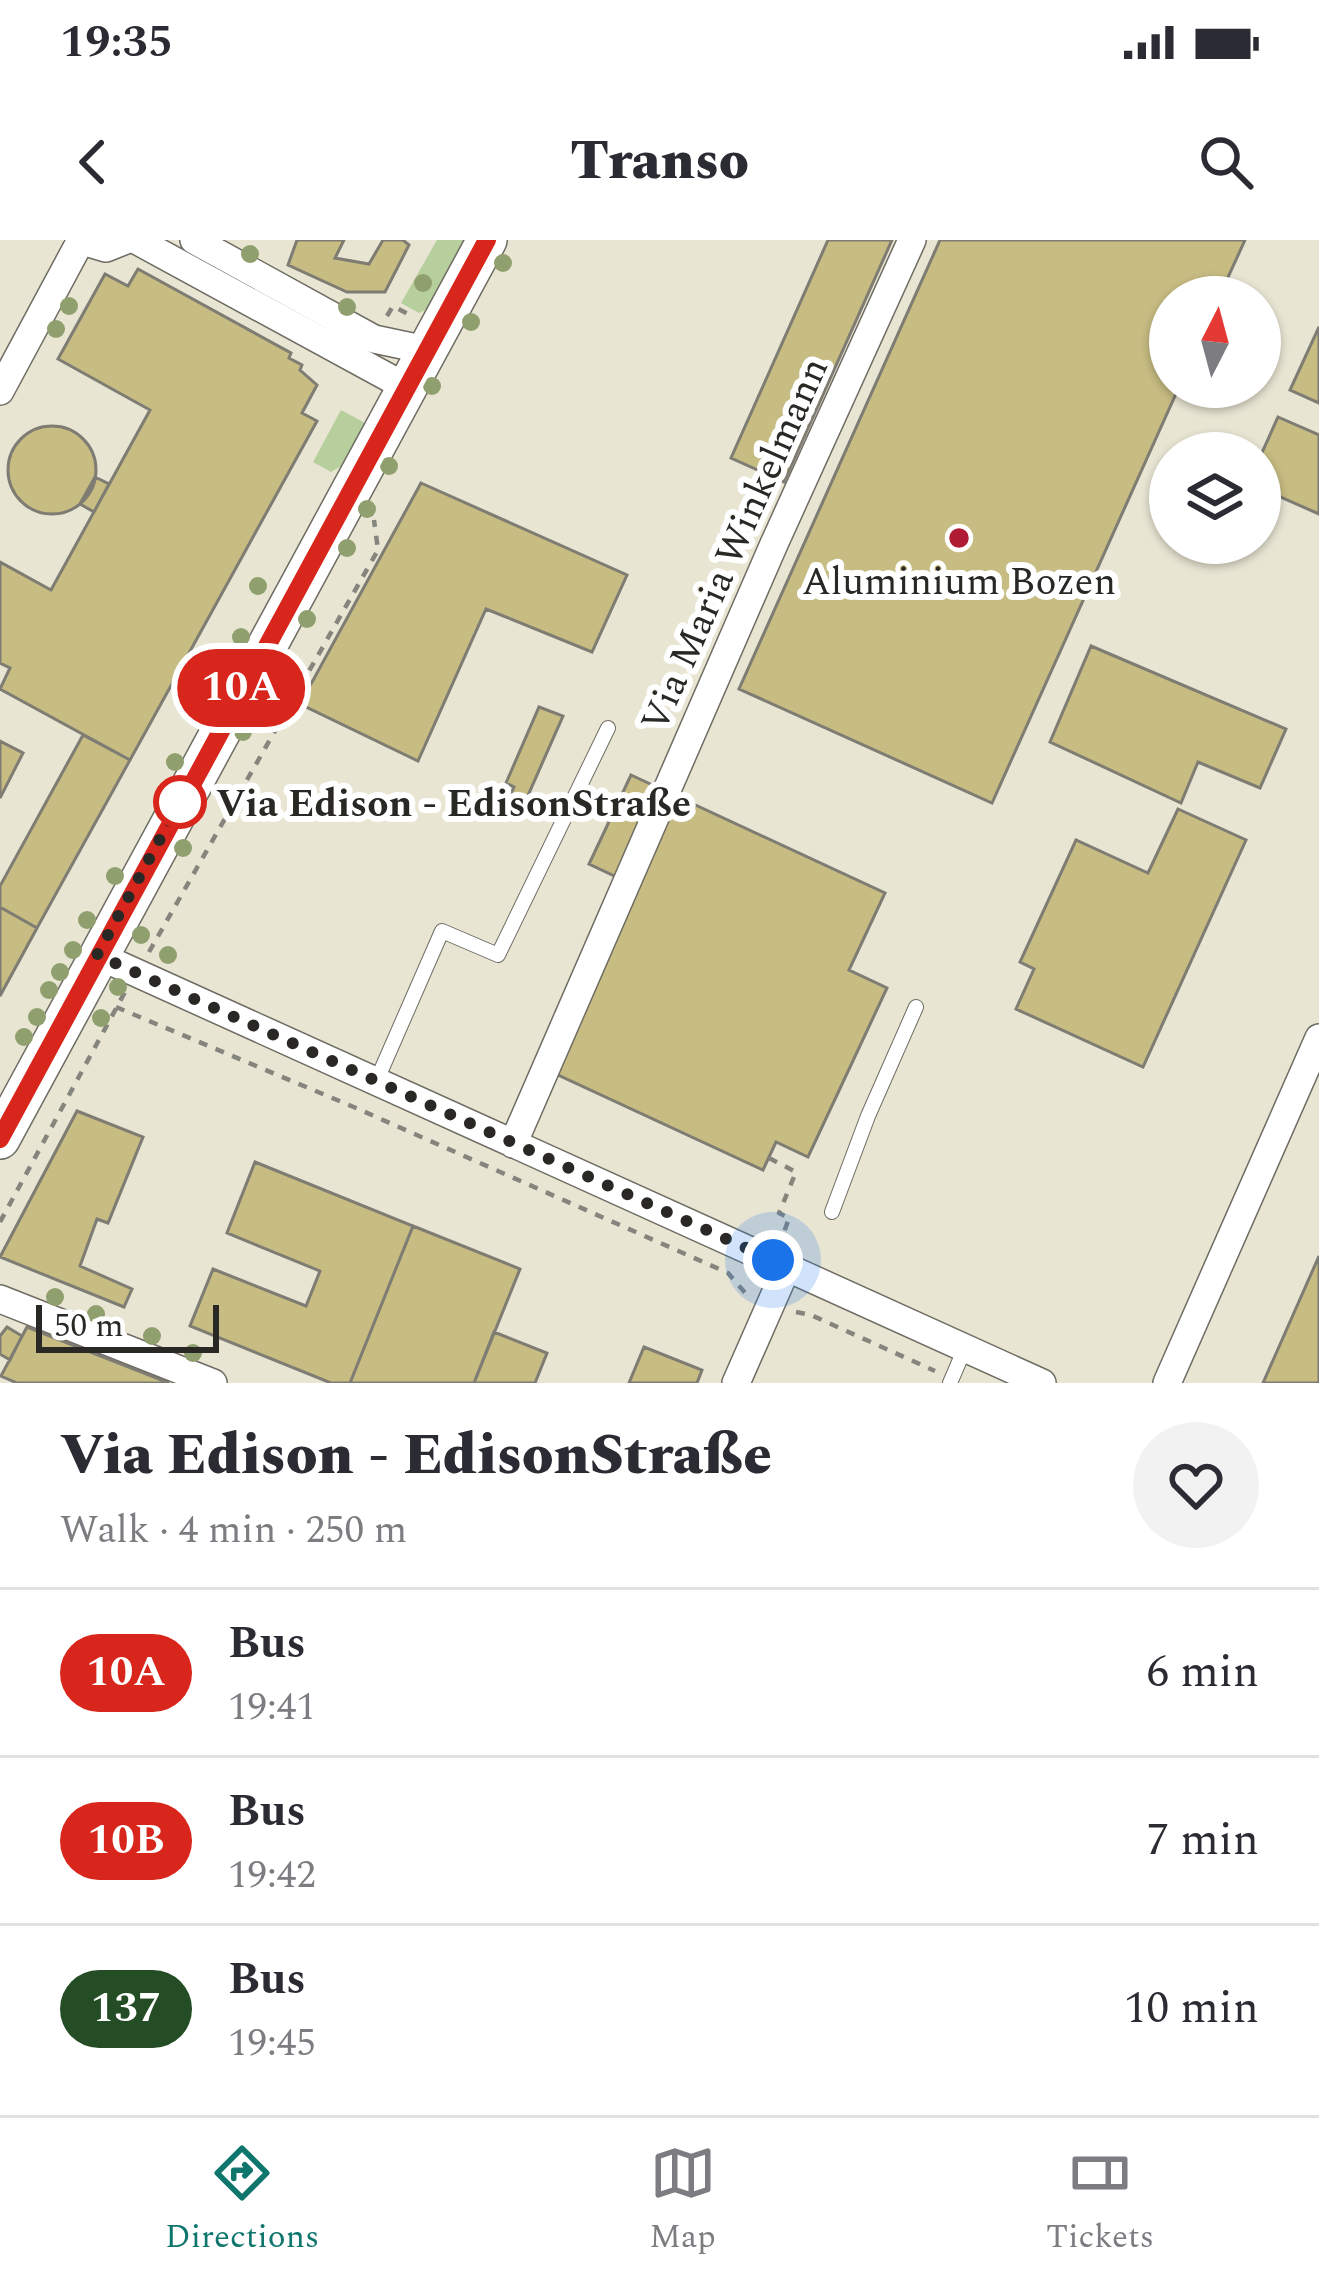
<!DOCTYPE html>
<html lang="en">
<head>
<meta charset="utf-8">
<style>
	:root { --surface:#fff; --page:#f2f2f3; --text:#2b2b33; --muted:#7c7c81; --line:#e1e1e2; --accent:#0f766e }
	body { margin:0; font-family:Spectral,serif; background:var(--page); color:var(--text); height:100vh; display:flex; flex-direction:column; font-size:45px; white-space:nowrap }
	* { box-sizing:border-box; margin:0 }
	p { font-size:39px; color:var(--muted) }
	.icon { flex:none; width:66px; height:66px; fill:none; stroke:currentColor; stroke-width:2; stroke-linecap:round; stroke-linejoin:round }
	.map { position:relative; height:1143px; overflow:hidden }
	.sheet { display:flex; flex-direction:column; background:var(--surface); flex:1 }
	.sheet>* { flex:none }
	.badge { padding:0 24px; border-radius:39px; font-size:42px; line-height:78px }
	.needle { width:78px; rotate:6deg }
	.buttons { position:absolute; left:1149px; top:36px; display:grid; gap:24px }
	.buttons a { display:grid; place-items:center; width:132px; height:132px; border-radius:50%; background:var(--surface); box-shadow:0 3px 9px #0004; font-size:60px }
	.scale { position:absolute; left:36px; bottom:30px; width:183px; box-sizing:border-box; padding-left:12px; border:6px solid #292825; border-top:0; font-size:33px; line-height:42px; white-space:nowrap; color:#292825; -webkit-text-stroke:9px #fff; paint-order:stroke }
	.you { position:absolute; width:60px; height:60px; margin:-30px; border:9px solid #fff; border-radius:50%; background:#1a73e8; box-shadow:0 0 0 18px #1a73e833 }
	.map>.badge { position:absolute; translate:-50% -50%; box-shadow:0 0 0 6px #fff }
	.round { display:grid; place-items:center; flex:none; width:126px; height:126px; border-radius:63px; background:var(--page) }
	.head { display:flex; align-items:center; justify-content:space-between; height:204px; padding:0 60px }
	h1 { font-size:57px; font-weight:800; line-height:90px }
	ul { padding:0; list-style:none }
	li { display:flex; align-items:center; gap:36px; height:168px; padding:0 60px; border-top:3px solid var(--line) }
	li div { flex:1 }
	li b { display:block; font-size:45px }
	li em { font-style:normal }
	li .badge { min-width:132px; font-weight:700; text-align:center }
	.status { display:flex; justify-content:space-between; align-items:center; height:84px; padding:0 60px; background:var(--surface); direction:ltr }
	.status svg { height:33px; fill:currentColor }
	header { display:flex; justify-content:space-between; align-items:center; height:156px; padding:0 60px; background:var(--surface); font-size:54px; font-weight:800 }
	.menu { display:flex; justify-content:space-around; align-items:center; height:168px; border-top:3px solid var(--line); background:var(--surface); font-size:33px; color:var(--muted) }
	.menu a { display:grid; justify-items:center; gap:6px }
	.menu .selected { color:var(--accent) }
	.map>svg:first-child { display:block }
	.built { fill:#e9e5d3; fill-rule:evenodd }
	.green { fill:#b7ce9d }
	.building { fill:#c7bc82; stroke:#7e7c73; stroke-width:3 }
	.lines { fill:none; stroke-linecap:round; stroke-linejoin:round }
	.lane-casing { stroke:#6e6c63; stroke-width:16 }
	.street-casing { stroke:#6e6c63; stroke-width:30 }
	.secondary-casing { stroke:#6e6c63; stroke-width:42 }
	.path { stroke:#85847d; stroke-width:4.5; stroke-dasharray:9 9; stroke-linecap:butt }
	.lane { stroke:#fff; stroke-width:14 }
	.street { stroke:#fff; stroke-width:27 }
	.secondary { stroke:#fff; stroke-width:39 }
	.tree { fill:#909f6e }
	.line-casing { stroke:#fff; stroke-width:27 }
	.line { stroke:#d9261c; stroke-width:18 }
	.walk { stroke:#292825; stroke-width:12; stroke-dasharray:0 21.6 }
	.poi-dot { fill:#af1c34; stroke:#fff; stroke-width:4.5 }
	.stop-dot { fill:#fff; stroke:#d9261c; stroke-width:6 }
	.labels { text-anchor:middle; stroke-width:12; stroke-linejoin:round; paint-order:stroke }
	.street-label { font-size:39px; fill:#292825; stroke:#fff }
	.poi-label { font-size:39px; fill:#292825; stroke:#fff }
	.stop-label { font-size:39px; font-weight:bold; fill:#292825; stroke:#fff; text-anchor:start }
</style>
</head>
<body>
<div class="status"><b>19:35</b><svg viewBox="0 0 49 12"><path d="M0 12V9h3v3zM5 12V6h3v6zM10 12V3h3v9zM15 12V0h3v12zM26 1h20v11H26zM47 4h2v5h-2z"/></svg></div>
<header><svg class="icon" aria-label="back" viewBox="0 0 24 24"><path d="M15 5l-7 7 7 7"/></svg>Transo<svg class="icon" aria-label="search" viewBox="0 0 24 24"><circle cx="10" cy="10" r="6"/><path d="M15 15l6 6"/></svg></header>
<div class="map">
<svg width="1319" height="1143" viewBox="0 0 1319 1143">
	<rect width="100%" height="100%" fill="#f2f0e5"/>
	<path class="built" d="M0,0h1319v1143h-1319zM1170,57h90v90h-90zM1170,213h90v90h-90z"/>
	<path class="green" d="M437,0h29l-35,67 -12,6 -18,-10z
		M341,170l24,13 -22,42 -12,7 -18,-10z"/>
	<path class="building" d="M297,0h47l-9,18 34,6 14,-24h20l6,5 -24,47h-38l-59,-27z
		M828,0h64l-108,242 -53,-24z
		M940,0h305l-26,57h-49v90h9l-187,416 -253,-114z
		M138,29l153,84 -2,5 13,7 -2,5 17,15 -15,28 15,8 -187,339 -130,-71 10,-21 -10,-5v-101l51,28 99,-180 -92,-51 47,-85 23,12z
		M1319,87v76l-29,-13z
		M1278,177l41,18v79l-59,-26v-31z
		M8 230a44 44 0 1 1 88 0a44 44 0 1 1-88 0Z
		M95,237l14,7 -15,28 -14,-8z
		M421,243l206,92 -35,77 -106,-43 -68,152 -118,-57z
		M1091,406l195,83 -26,59 -62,-26 -17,41 -131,-61z
		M539,467l24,9 -41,93 -14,-8 6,-14 -8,-4z
		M83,495l47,25 -93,168 -37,-21v-21z
		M0,501l23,12 -23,45z
		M631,535l254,118 -36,77 38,18 -79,169 -32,-15 -13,28 -220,-102 86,-185 -40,-19z
		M1178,569l68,31 -103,227 -127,-58 18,-40 -14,-7 56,-122 72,33z
		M0,667l37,21 -37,68z
		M77,871l66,26 -35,86 -11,-4 -17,47 52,23 -8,18 -124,-50z
		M255,922l158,64 -63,157h-19l-141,-57 23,-57 93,37 14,-35 -93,-38z
		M413,986l107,43 -46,114h-124z
		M1319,1016v127h-56z
		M7,1087l15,9 -12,24 -10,-6v-18z
		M27,1087l142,56h-152l-16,-7z
		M494,1092l53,21 -12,30h-61z
		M644,1107l58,23 -5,13h-68z"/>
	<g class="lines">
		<g class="lane-casing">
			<path id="lane" d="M376,842l66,-151 56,24 110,-227
				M832,972l36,-96 48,-109
				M950,1143l15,-35"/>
		</g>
		<g class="street-casing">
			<path id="street" d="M79,0l27,8 20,-8
				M136,0l270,147
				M194,0l180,99 52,11
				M0,151l80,-149
				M97,715l945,428
				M513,904l261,-600 138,-304
				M0,1059l213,84
				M736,1143l51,-116
				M1167,1143l152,-345"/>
		</g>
		<g class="secondary-casing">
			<path id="secondary" d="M0,899l487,-899"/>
		</g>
		<path class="path" d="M387,76l6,-10 17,9
			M149,712l229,-402 -4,-30
			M116,767l240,101 372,165 19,22
			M769,918l27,14 -17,41 10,5 -7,20
			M0,982l125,-230
			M796,1072l15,3 124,56"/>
		<use href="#lane" class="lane"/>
		<use href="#street" class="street"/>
		<use href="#secondary" class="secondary"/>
	</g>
	<g class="tree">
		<circle cx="250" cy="14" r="9"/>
		<circle cx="503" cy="23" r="9"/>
		<circle cx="423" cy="43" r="9"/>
		<circle cx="69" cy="66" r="9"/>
		<circle cx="347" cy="67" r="9"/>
		<circle cx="471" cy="82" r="9"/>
		<circle cx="56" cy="89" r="9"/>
		<circle cx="432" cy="146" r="9"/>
		<circle cx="389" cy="226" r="9"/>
		<circle cx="367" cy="269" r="9"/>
		<circle cx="347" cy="308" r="9"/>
		<circle cx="258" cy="346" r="9"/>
		<circle cx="307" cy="379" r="9"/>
		<circle cx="241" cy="397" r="9"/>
		<circle cx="213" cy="446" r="9"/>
		<circle cx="243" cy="492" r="9"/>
		<circle cx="175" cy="522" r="9"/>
		<circle cx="183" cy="608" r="9"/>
		<circle cx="115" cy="636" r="9"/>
		<circle cx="87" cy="680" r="9"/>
		<circle cx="141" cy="695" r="9"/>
		<circle cx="73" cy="710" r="9"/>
		<circle cx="168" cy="715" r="9"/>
		<circle cx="60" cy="732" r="9"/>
		<circle cx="118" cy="747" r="9"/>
		<circle cx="49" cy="750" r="9"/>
		<circle cx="37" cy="777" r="9"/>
		<circle cx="101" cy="778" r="9"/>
		<circle cx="24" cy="797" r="9"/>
		<circle cx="55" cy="1057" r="9"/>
		<circle cx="96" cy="1074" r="9"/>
		<circle cx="152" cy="1096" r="9"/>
		<circle cx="193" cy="1113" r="9"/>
	</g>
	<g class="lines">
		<g class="line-casing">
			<path id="line" d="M0,899l487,-899"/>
		</g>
		<use href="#line" class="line"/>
		<path class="walk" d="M180,562l-83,153 676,305"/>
	</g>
	<circle class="poi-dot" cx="959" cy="298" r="12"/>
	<circle class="stop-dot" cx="180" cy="562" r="24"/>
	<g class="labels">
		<g class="street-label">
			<text transform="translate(733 304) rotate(-66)" y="14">Via Maria Winkelmann</text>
		</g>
		<g class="poi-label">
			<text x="959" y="354">Aluminium Bozen</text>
		</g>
		<g class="stop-label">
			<text x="216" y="576">Via Edison - EdisonStraße</text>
		</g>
	</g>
</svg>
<div class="buttons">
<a><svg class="needle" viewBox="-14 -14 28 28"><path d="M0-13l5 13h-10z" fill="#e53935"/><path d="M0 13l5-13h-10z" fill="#7c7c81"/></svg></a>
<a><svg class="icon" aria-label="layers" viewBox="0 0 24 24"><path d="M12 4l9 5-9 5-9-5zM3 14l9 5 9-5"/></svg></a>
</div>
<div class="scale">50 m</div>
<div class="you" style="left:773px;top:1020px"></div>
<b class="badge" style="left:241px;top:448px;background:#d9261c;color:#fff">10A</b>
</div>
<section class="sheet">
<div class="head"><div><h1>Via Edison - EdisonStraße</h1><p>Walk · 4 min · 250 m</p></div><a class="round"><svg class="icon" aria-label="heart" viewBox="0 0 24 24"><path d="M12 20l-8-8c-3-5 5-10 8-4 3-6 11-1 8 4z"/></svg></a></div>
<ul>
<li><span class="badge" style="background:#d9261c;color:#fff">10A</span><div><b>Bus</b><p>19:41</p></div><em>6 min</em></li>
<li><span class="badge" style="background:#d9261c;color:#fff">10B</span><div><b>Bus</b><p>19:42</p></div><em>7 min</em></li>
<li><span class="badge" style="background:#254d25;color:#fff">137</span><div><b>Bus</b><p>19:45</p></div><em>10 min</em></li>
</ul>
</section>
<nav class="menu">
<a class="selected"><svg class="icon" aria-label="directions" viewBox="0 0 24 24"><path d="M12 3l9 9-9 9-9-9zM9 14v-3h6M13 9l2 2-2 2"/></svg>Directions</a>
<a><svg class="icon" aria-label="map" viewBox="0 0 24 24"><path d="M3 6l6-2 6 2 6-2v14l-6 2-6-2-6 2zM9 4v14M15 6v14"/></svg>Map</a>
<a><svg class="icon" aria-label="tickets" viewBox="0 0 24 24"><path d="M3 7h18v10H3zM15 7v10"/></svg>Tickets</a>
</nav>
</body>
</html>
